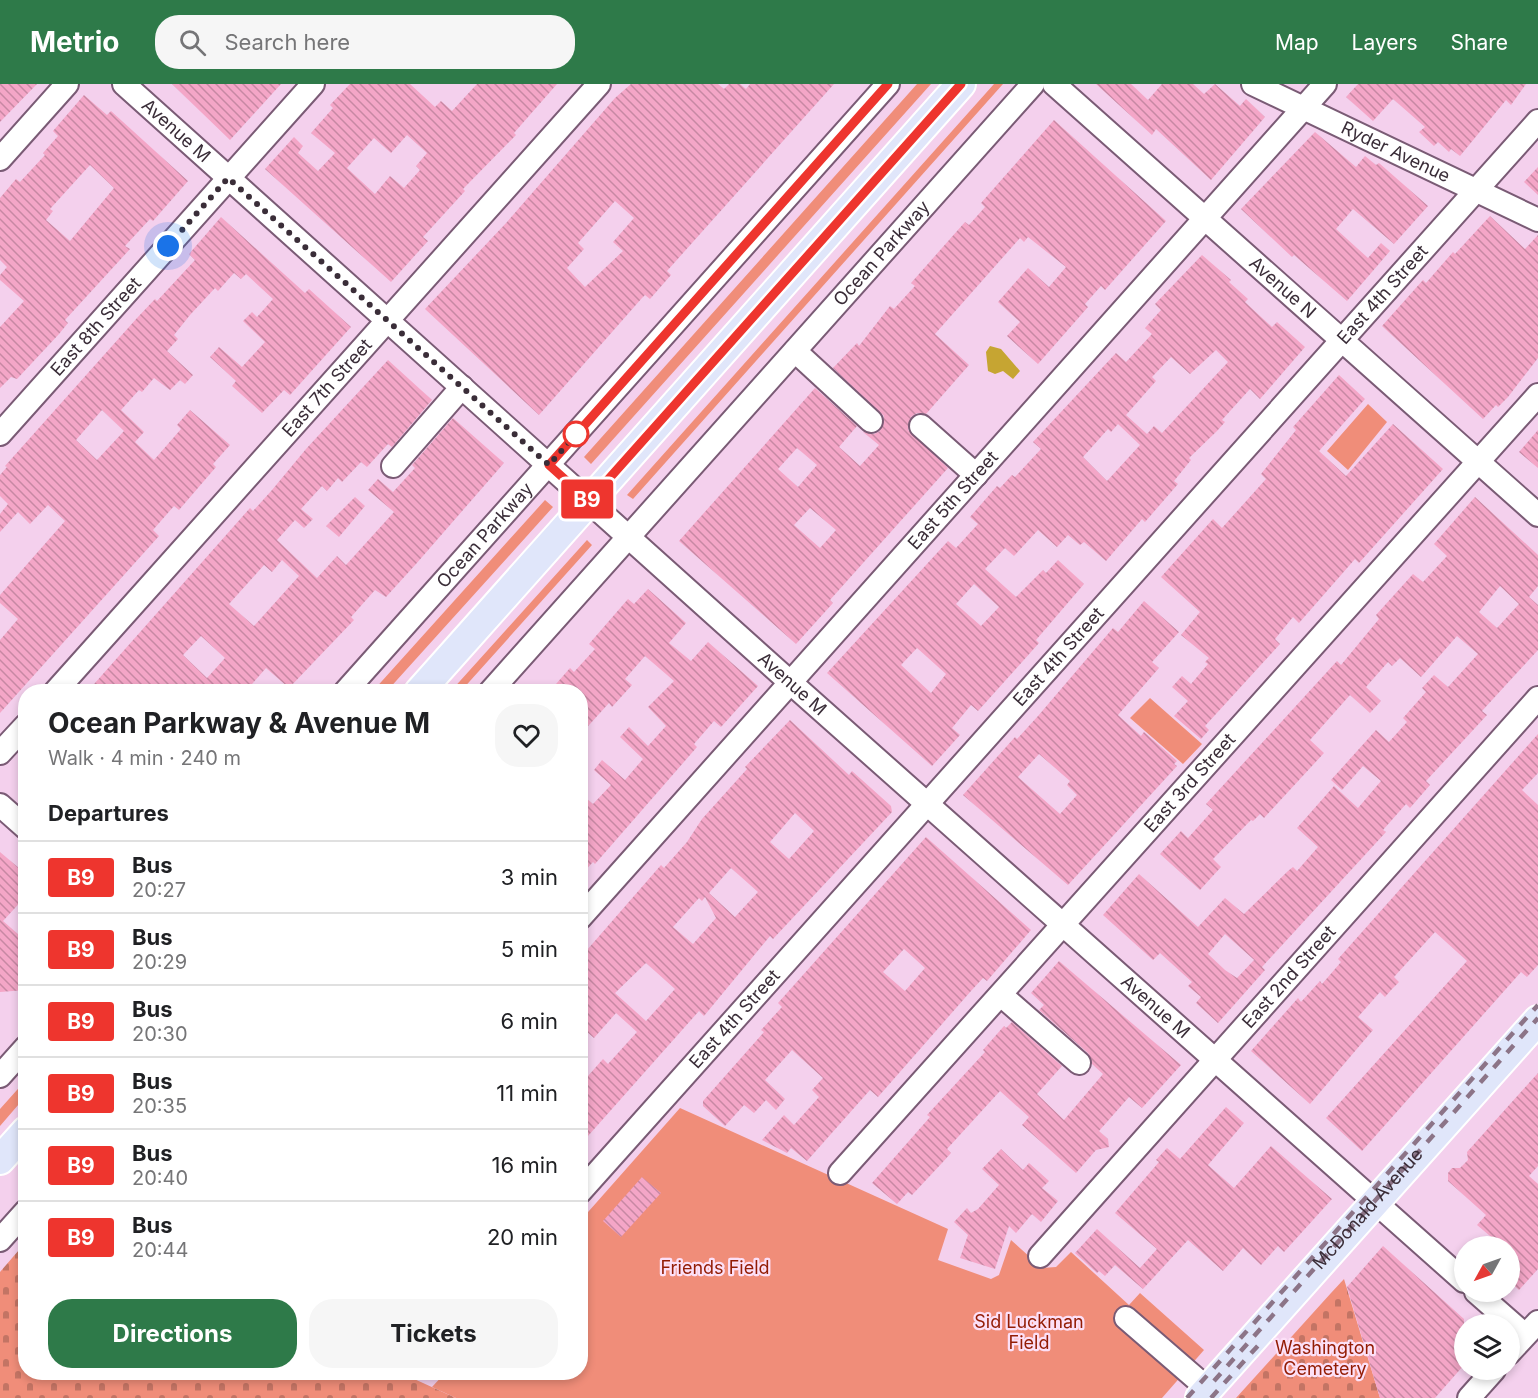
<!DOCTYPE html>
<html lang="en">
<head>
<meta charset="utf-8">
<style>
	:root { --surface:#fff; --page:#f6f6f6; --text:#202124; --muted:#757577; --line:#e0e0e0; --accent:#2e7a49 }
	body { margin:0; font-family:Inter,sans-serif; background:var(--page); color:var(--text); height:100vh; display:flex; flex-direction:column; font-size:22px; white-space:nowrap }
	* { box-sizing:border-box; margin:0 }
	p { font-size:20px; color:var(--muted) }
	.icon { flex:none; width:33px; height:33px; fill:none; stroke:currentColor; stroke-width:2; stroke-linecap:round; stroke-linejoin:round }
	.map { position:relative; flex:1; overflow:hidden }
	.drawer { position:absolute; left:18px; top:600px; width:570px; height:696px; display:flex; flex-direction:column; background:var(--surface); border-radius:24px; box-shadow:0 3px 9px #0003 }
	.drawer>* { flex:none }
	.badge { padding:0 12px; border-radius:4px; font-size:21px; line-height:39px }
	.needle { width:39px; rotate:230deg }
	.fabs { position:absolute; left:1454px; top:1152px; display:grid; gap:12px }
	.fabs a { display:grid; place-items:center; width:66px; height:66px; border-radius:50%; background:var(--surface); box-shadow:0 3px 9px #0003; font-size:30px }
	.you { position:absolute; width:30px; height:30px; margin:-15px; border:4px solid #fff; border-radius:50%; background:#1a73e8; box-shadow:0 0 0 9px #1a73e833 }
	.map>.badge { position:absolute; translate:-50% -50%; box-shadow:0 0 0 3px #fff }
	h2 { padding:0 30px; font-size:22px; line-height:54px }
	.round { display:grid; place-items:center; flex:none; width:63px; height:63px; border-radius:24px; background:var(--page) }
	.summary { display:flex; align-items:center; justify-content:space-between; height:102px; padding:0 30px }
	h1 { font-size:28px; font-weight:700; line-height:45px }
	.action { display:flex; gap:12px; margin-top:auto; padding:12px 30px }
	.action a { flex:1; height:69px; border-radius:24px; background:var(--accent); color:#fff; font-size:24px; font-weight:700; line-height:69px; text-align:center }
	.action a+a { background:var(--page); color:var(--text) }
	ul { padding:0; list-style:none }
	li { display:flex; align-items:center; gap:18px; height:72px; padding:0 30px; border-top:2px solid var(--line) }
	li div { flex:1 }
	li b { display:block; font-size:22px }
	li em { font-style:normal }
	li .badge { min-width:66px; font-weight:700; text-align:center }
	header { display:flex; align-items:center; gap:36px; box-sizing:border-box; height:84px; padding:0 30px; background:var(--accent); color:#fff }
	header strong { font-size:28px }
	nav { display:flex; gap:33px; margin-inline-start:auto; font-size:21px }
	.search { width:420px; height:54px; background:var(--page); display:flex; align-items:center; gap:15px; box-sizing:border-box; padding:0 21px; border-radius:24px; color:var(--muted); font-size:22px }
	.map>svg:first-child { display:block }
	.green { fill:#f08d79 }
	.cemetery { fill:url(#cemetery-stones) }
	.water { fill:#c6a532 }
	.building { fill:url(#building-back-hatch); fill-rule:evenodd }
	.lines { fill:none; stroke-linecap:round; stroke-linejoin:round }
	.minor-casing { stroke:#7a5b75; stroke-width:26 }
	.major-casing { stroke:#fff; stroke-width:32 }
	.minor { stroke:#fff; stroke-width:22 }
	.major { stroke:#e0e6fa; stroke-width:28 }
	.rail { stroke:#8c7487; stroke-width:4.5; stroke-dasharray:10 10; stroke-linecap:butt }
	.line-casing { stroke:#fff; stroke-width:14 }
	.line { stroke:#ee352e; stroke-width:9 }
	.walk { stroke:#3a2d38; stroke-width:6; stroke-dasharray:0 10.8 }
	.stop-dot { fill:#fff; stroke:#ee352e; stroke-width:3 }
	.labels { text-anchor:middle; stroke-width:4.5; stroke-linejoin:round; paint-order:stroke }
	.street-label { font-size:18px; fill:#3a2d38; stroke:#fce0f7 }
	.park-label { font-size:18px; fill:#931c04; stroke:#fce0f7 }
</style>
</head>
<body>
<header>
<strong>Metrio</strong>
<div class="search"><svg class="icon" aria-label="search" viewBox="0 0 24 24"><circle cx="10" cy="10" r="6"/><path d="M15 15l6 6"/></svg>Search here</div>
<nav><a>Map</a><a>Layers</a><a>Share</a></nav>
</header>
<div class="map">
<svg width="1538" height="1314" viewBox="0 0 1538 1314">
	<defs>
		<pattern id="cemetery-stones" width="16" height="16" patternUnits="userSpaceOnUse" patternTransform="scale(1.5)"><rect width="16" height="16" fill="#f08d79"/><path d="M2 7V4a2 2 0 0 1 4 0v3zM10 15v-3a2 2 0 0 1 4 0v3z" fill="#c37464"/></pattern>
		<pattern id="building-back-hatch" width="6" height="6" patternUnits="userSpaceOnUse" patternTransform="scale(1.5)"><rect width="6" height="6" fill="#f4a6c7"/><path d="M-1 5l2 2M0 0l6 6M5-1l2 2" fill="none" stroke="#c788a3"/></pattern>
	</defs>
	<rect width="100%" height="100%" fill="#f4d0ed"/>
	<path class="green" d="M917,0h14l-340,380 -7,-7z
		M994,0h9l-370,415 -6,-4z
		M1368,320l19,18 -39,48 -21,-19z
		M545,416l8,7 -166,184h-14z
		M587,456l5,5 -131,146h-10z
		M1150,614l52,46 -19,20 -53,-46z
		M25,997v16l-25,29v-17z
		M680,1024l268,121 -10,31 53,19 8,-4 12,-35 31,28 14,-1 15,-15 58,53 11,-12 64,57 -42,48h-706l-24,-11 13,-14 135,-1 1,-152z"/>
	<path class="cemetery" d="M25,1159l1,129 375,1 55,25h-456v-126z
		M1344,1195l36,119h-144l95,-105z"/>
	<path class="water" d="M990,262l11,3 19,22 -7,8 -10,-8 -8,3 -7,-3 -2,-19z"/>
	<path class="building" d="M0,0h37l-37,38z
		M172,0h109l-51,56z
		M350,0h60l25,23 6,-6 11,10 25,-27h80l-43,49 2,2 -53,54 2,2 -42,46 5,4 -37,41 -126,-113 29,-32 9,9 -5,7 20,18 17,-18 -24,-20 22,-25 -3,-3zM407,51l20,18 -11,13 4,4 -16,18 -14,-12 -15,18 -28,-26 27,-30 17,15z
		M631,0h87l6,5 5,-5h11l6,5 4,-5h84l-167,187 4,4 -21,24 -5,-4 -3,3 -103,117 -114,-106 82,-87 108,-124zM615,117l19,17 -21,24 10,9 -38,36 -18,-19 17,-19 -6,-6z
		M1096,0h35l17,16 14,-16h31l11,10 11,-10 25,22 6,-7 19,18 -54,63 -55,-51 -4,6z
		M1358,0h168l-15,21 -5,-5 -46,56 -9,-7 -2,3 -11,-10 -4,4 -15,-14 6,-5 -32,-28 -20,22 -27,-24z
		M84,11l23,20 4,-4 77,70 -35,40 -3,-2 -25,27 5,3 -65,71 3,3 -9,11 -42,45 -6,-2 -11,11v-61l24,-26 -24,-21v-5l7,-8 -7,-7v-62l16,-19 4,3 25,-27 -2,-2 15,-17 -5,-5zM90,81l24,23 -44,53 -24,-21 7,-9 -3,-2z
		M1054,36l112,101 -61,69 -4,-4 -16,18 3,3 -50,57 -31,-28 13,-14 -22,-20 30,-34 21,19 17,-20 -38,-30 -4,5 -4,-4 -85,96 34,31 -43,49 -9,-1 -6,4 -3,13 40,38 -118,132 3,3 -37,41 -117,-103 136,-153 42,38 -18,21 9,8 12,11 19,-21 -16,-13 11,2 6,-3 4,-15 -51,-48 24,-25 2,3 31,-40 4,3 9,-10 12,-13 -4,-3 54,-61 4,3 16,-18 -4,-4zM797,364l20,17 -19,22 -20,-18zM810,424l26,22 -16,18 -26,-23z
		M1315,48l41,35 9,-11 11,9 3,-2 49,43 -34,38 -41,-35 -17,20 32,29 13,-15 9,8 -43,50 -53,-46 -2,2 -51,-48z
		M1538,83v28l-14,-13z
		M1490,132l35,33 13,-14v123l-30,39 -10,10 -2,-2 -13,14 -101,-93 41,-46 3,3 27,-31 2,2z
		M221,133l84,76 4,-4 42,38 -61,68 -6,-5 -22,23 -30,-27 4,-5 -26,-24 9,-10 23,20 23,-25 -22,-21 9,-9 5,5 16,-18 -27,-25 -5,5 -7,-6 -16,18 -3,-3 -25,27 -16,20 4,4 -11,12 26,24 -8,9 -5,-4 -10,10 -16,-12 -12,14 -3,-2 -18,20 23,22 -9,10 19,18 27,-31 -4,-4 13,-15 40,35 -17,19 3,3 -37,43 -5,-4 -21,24 6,6 -159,177v-73l18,-21 -18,-16v-8l65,-74 -17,-16 -18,19 -12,-12 -18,20v-18l8,-10 -8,-8v-21l7,-8 -2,-1 132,-148 18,-19 2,2 38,-41 -6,-6zM102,326l22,21 -27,29 -21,-20z
		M1202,171l29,25 -2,2 19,17 -3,3 15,14 12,11 5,-5 28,25 -45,52 -10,-10 -10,11 -18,20 3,2 -8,9 -28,27 2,2 -17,21 4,3 -33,38 -3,-3 -36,42 -22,-19 -4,3 -12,-10 -11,12 -19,-17 -24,26 -9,-8 -20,21 31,28 27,-27 3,3 12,-13 26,24 -48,56 3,3 -61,68 -7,-6 -19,23 8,7 -28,31 -105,-93 121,-132 8,7 22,-24 -8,-7 27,-31 3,2 12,-13 3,2 26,-28 -8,-7 83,-89 10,9 26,-28 -7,-6 16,-18 -6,-6zM1216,266l12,12 -66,71 -8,-7 -7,8 -21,-19 30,-34 -4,-4 19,-20 19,17zM1118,340l22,21 -33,36 -24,-24 25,-28 3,3zM974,500l25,23 -18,19 -25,-22zM917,564l29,26 -15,19 -30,-28z
		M388,276l44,40 -40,47 -4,-3 -21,23 -6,-5 -19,20 -4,-4 -11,13 -5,-5 -21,23 12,10 -9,9 -9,-8 -18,20 40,38 20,-22 9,9 48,-53 -26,-22 10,-11 15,13 22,-24 -3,-3 41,-47 51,45 -88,101 -30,33 -11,-7 -24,27 3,3 -65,68 -23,-20 -21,24h-158l163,-184 3,3 19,-21 34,-41zM282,476l17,16 -45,50 -25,-22 35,-39 8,7zM201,552l24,22 -18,20 -24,-23z
		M1339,291l26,24 -46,52 27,25 47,-52 50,45 -84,94 -4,-4 -56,64 -6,-6 -18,22 5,5 -75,82 4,4 -8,9 -27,-23 14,-15 -16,-14 10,-11 9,8 17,-20 -3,-2 4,-4 -28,-23 19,-23 -39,-35 52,-58 9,9 44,-49 -5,-5 35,-44 -3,-3z
		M1538,346v38l-19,-16z
		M355,413l10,9 -26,31 -13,-11z
		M1475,413l63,58v31l-9,11 9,8v45l-56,61 5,4 -61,66 4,4 -20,23 -4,-4 -23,26 3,2 -124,135 3,3 -47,53 -22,-20 5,-6 -13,-11 4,-4 -32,-29 -7,7 -50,-45 36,-41 59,53 27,-29 19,16 44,-43 5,-4 4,4 21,-24 -21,-19 37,-42 24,22 23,-27 -18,-15 -21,24 -11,-10 45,-50 13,12 18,-20 -4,-4 23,-26 -4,-4 12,-13 14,12 30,-33 -21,-18 -36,41 -21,-19 -8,8 -4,-4 -22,25 15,14 -11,12 -20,-18 -40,45 14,13 -60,65 -4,-4 -7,7 -2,-1 -38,39 8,8 -21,23 -40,-36 21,-23 7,7 25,-28 -7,-6 131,-143 4,4 38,-46 -3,-4 37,-41 10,8 24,-26 -13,-12zM1500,502l19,18 -22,24 -18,-16zM1225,850l36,32 -7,-6 -17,18 -12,-8 -17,-16z
		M648,505l38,34 -17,20 22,18 17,-19 50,44 -37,41 -7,-6 -20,23 3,3 -102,117 -2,-2 -13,14v-83l13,11 18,-19 -17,-15 8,-10 23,20 18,-21 -23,-22 9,-10 19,19 18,-20 -18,-19 26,-26 -29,-25 -20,23 7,6 -20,22 -3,-4 -29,32v-43h-31l21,-24 4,4 21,-23 -6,-5 39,-45 6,5z
		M1144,517l35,31 -27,30 7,6 -41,47 23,21 3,-4 33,29 -3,3 3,2 -109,119 -105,-90 52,-58 2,2 21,-23 75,-88 5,4zM1039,670l31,27 -3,4 10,10 -17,19 -42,-37z
		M790,636l59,55 3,-4 39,35 1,6 -119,127 -3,-3 -66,80 -5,-5 -119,134v-60l23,-26 5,5 29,-32 -21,-19 -22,25 -14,-12v-68l81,-93 3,3 23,-26 15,-23 45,-50 -2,-2zM795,729l19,18 -25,28 -19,-17zM731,784l27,24 -23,25 -26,-24zM705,813l11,21 -23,26 -20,-17 26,-29 3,3zM646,879l29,26 -29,32 -31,-28z
		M1538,650v39l-16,17 16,15v160l-11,12 -6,-5 -159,179 -36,-33 141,-157 -32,-29 -41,45 5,5 -7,7 -7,8 -5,-5 -22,25 15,13 -63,74 -59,-53 47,-53 3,4 19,-21 2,3 19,-22 -3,-3z
		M926,753l105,93 -44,51 -4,-3 -12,13 -93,106 -8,-7 -63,71 -16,-13 -4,5 -25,-13 22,-25 10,10 25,-28 -7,-7 11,-12 -31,-28 -27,30 20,19 -9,11 -10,-10 -12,13 -10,-8 -19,21 -22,-20v-5l61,-69 -3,-2 21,-23 -4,-4zM904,865l21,19 -20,23 -22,-19z
		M0,768l26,22v22l-23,25 23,20v49l-26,2z
		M1059,877l122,104 -39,43 -13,-11 -30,34 9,8 1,8 -13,3 -20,23 -54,-48 7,-8 -29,-26 -53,58 4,4 -9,10 -30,32 -4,-3 -11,12 -25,-21 58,-66 -3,-2 58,-63 -2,-2 21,-24 2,2 6,-6 50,44 -25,28 27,26 39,-46 -11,-10 -4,-11 -49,-43 5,-5 -13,-12z
		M1538,989v93l-9,10 9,8v85l-19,21 -10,-9v-35h-7l-25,-21 9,-10 -38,-34v-8l4,-5h8l8,-8 -1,-8z
		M1226,1023l18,16 -36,42 26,23 37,-42 61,53 -48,53 -6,-6 -17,19 -18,-17 -20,23 -35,-31 -45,49 -28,-24 -10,11 -6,-5 -2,2 -22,-20 22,-24 43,39 17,-19 -42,-36 44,-51 -3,-2 11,-12 13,11z
		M1001,1065l22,21 6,-7 20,18 -7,7 16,13 -17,21 -9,-8 -16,19 -7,-7 -14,43 -35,-11 8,-23 -14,-13 13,-14 4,5 7,-4 21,-24 -17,-16z
		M642,1093l19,16 -40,44 -18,-16z
		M1383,1162l81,73v46l-29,33h-55l-33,-111z"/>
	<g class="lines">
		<g class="minor-casing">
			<g id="minor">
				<path id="s1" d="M124,0l667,599 673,598"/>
				<path id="s2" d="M1054,0l484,431"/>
				<path id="s3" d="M1253,0l285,136"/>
				<path d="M0,75l67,-75"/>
				<path d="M795,267l76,70"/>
				<path d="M921,342l55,49"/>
				<path id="s4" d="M0,350l313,-350"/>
				<path d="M393,382l69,-79"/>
				<path id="s5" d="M55,608l544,-608"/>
				<path id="s6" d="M345,608l543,-608"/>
				<path id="s7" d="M490,608l543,-608"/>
				<path d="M0,669l26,-28"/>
				<path d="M0,721l26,23"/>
				<path id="s8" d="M580,834l745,-834"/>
				<path d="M1001,911l78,68"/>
				<path d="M0,992l26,-29"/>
				<path id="s9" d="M840,1089l698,-778"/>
				<path id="s10" d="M580,1108l958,-1071"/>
				<path d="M0,1156l26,-29"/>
				<path id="s11" d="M1040,1172l498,-558"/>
				<path d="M1476,1208l49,43"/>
				<path d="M1126,1234l82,71"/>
				<path d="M1509,1269l29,-31"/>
				<path d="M1469,1314l25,-28"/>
			</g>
		</g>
		<g class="major-casing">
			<path id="major" d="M419,608l542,-608
				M0,1076l26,-29
				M1200,1314l338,-378"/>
		</g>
		<use href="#minor" class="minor"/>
		<use href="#major" class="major"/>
		<g class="rail">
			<path id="s12" d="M1214,1297l324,-363"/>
			<path d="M1187,1314l351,-393"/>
			<path d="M1211,1314l52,-58"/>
		</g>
	</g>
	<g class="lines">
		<g class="line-casing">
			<path id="line" d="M888,0l-339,381 40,36 372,-417"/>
		</g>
		<use href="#line" class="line"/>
		<path class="walk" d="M168,162l60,-68 321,287 27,-31"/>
	</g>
	<circle class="stop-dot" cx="576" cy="350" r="12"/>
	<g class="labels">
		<g class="street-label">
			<text dy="6" stroke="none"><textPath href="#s1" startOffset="70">Avenue M</textPath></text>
			<text dy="6" stroke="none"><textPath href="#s3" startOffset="158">Ryder Avenue</textPath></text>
			<text dy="6" stroke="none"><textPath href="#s7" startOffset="588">Ocean Parkway</textPath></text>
			<text dy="6" stroke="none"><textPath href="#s2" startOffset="306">Avenue N</textPath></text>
			<text dy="6" stroke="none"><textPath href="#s10" startOffset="1204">East 4th Street</textPath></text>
			<text dy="6" stroke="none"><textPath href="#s4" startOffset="144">East 8th Street</textPath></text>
			<text dy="6" stroke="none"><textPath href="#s5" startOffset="408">East 7th Street</textPath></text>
			<text dy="6" stroke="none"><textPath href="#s8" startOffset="560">East 5th Street</textPath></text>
			<text dy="6" stroke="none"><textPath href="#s6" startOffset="210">Ocean Parkway</textPath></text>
			<text dy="6" stroke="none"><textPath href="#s10" startOffset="718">East 4th Street</textPath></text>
			<text dy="6" stroke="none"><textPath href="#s1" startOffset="898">Avenue M</textPath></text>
			<text dy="6" stroke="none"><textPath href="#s9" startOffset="524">East 3rd Street</textPath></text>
			<text dy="6" stroke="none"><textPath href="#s11" startOffset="374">East 2nd Street</textPath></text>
			<text dy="6" stroke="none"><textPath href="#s1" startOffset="1384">Avenue M</textPath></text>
			<text dy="6" stroke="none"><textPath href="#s10" startOffset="232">East 4th Street</textPath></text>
			<text dy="6" stroke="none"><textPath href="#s12" startOffset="231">McDonald Avenue</textPath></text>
		</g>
		<g class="park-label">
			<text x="715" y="1190">Friends Field</text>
			<text x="1029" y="1244">Sid Luckman<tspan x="1029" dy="21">Field</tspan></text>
			<text x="1325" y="1270">Washington<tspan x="1325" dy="21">Cemetery</tspan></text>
		</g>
	</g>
</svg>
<div class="fabs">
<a><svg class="needle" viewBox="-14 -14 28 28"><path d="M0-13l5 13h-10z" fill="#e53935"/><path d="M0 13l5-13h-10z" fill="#757577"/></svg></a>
<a><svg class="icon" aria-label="layers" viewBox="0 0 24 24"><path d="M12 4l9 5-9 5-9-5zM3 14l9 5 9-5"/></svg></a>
</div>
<div class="you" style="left:168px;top:162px"></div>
<b class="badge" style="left:587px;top:415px;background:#ee352e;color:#fff">B9</b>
<section class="drawer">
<div class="summary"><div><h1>Ocean Parkway &amp; Avenue M</h1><p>Walk · 4 min · 240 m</p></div><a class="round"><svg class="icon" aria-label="heart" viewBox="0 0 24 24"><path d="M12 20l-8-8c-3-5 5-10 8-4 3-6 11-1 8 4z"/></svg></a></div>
<h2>Departures</h2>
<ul>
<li><span class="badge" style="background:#ee352e;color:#fff">B9</span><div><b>Bus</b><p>20:27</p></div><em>3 min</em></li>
<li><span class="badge" style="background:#ee352e;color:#fff">B9</span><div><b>Bus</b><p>20:29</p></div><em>5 min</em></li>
<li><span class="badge" style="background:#ee352e;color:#fff">B9</span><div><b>Bus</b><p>20:30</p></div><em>6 min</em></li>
<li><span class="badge" style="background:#ee352e;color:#fff">B9</span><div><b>Bus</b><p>20:35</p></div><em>11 min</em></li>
<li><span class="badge" style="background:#ee352e;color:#fff">B9</span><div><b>Bus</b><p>20:40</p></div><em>16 min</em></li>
<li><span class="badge" style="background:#ee352e;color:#fff">B9</span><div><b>Bus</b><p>20:44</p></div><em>20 min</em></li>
</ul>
<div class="action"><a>Directions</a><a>Tickets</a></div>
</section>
</div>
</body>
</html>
